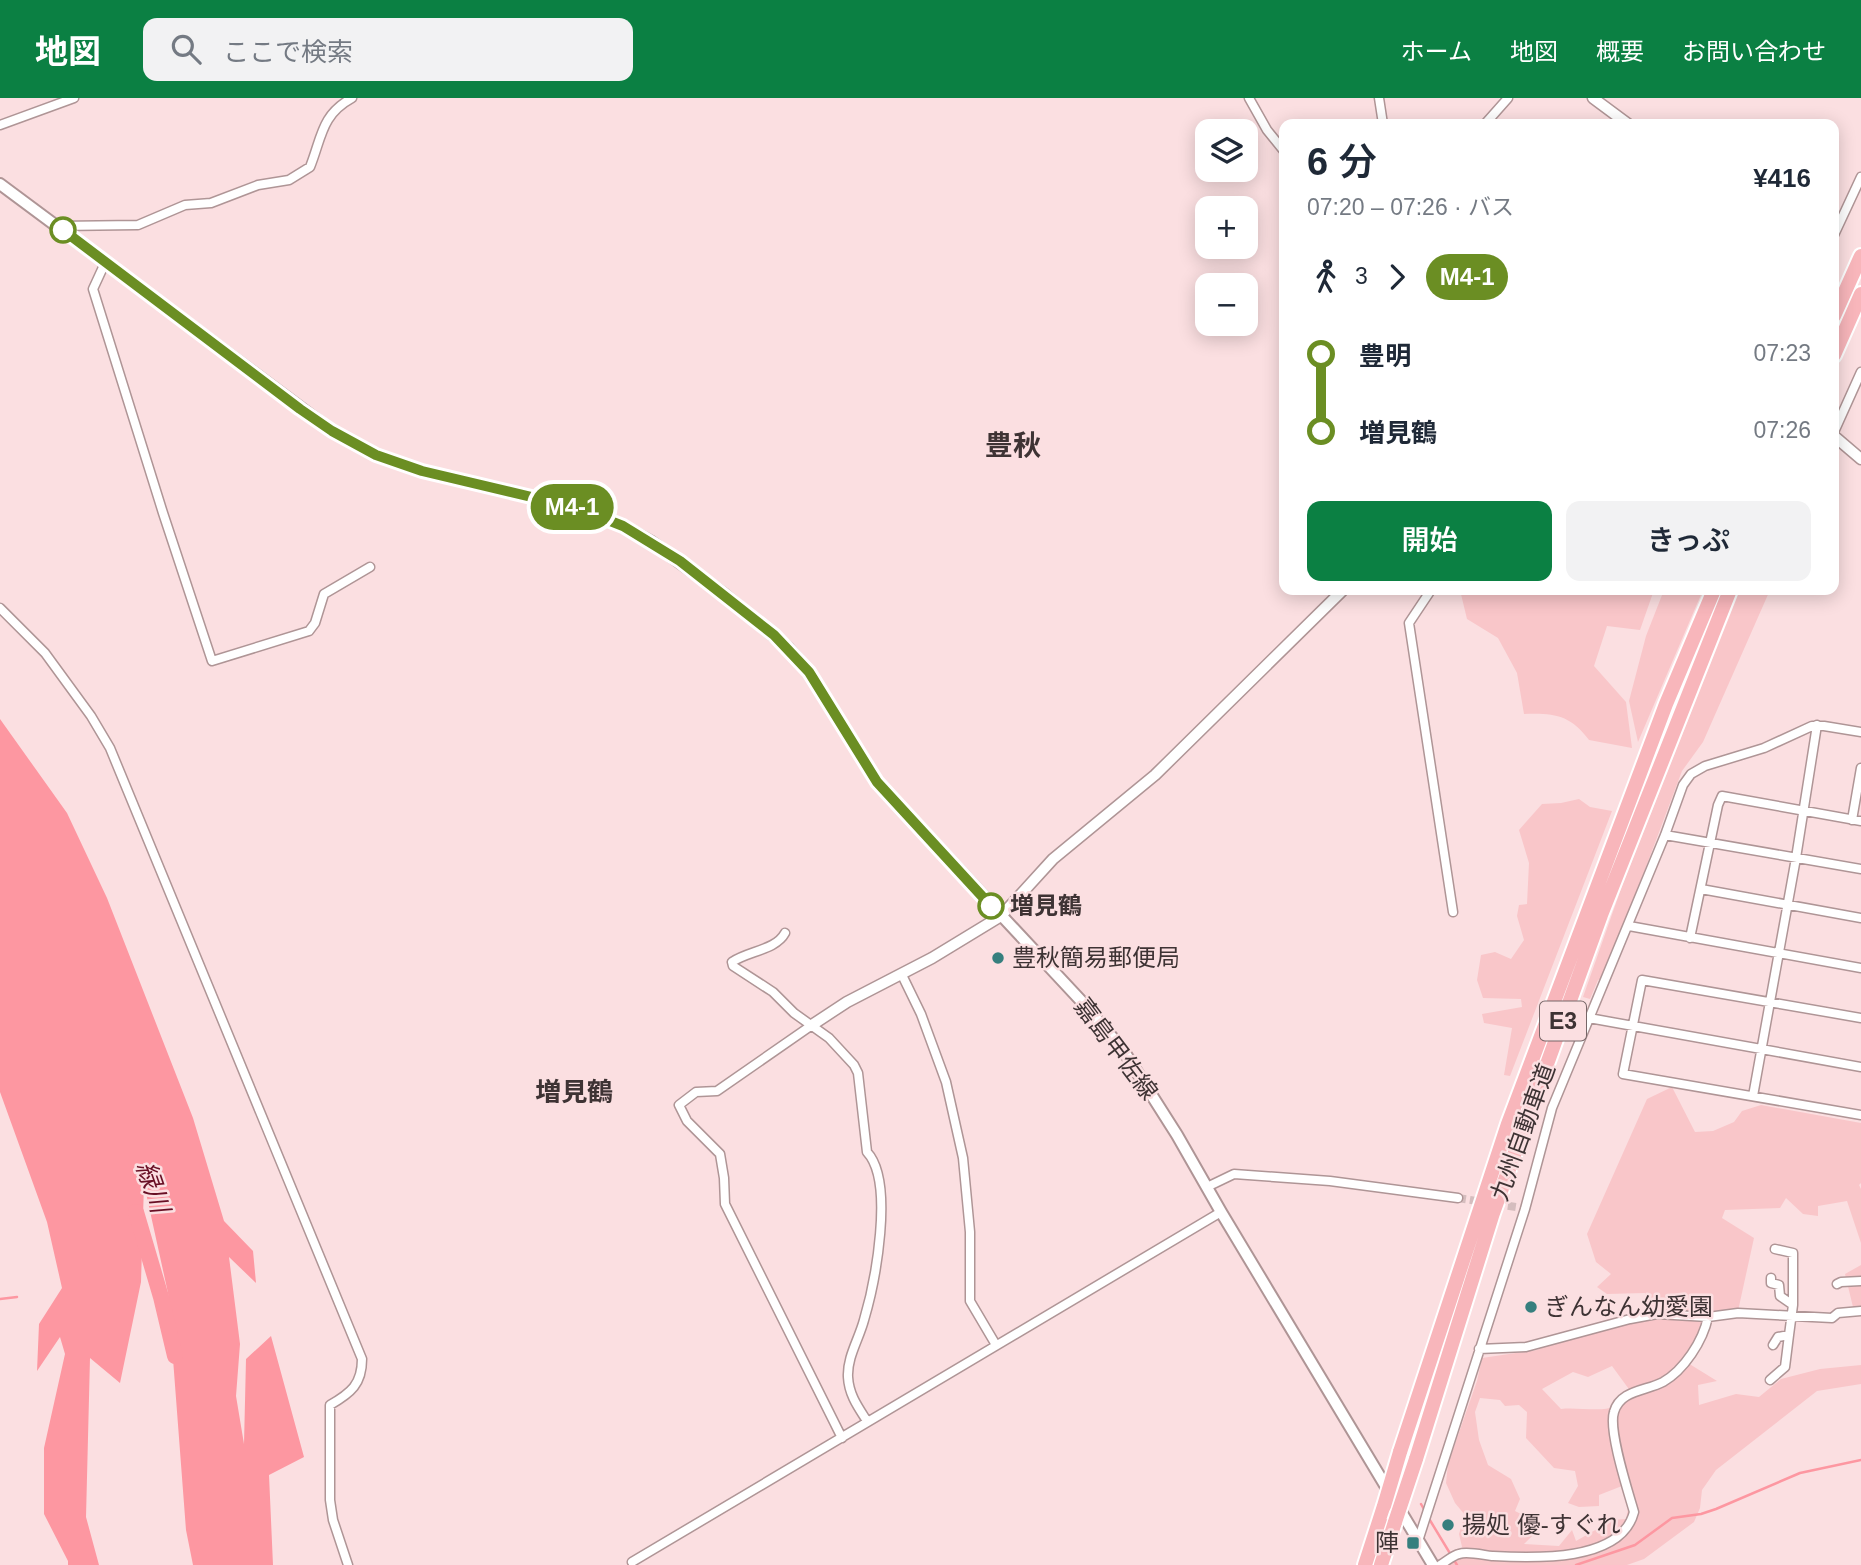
<!DOCTYPE html>
<html lang="ja">
<head>
<meta charset="utf-8">
<style>
	:root { --surface:#fff; --page:#f2f2f3; --text:#1f2937; --muted:#747a83; --accent:#0b8043 }
	body { margin:0; font-family:Helvetica,"Noto Sans JP",sans-serif; background:var(--page); color:var(--text); height:100vh; display:flex; flex-direction:column; font-size:26px; white-space:nowrap }
	* { box-sizing:border-box; margin:0 }
	p { font-size:23px; color:var(--muted) }
	.icon { flex:none; width:38px; height:38px; fill:none; stroke:currentColor; stroke-width:2; stroke-linecap:round; stroke-linejoin:round }
	.map { position:relative; flex:1; overflow:hidden }
	.drawer { position:absolute; left:1279px; top:21px; width:560px; height:476px; display:flex; flex-direction:column; background:var(--surface); border-radius:14px; box-shadow:0 4px 18px #0003 }
	.drawer>* { flex:none }
	.badge { padding:0 14px; border-radius:23px; font-size:24px; line-height:46px }
	.controls { position:absolute; left:1195px; top:21px; display:grid; gap:14px }
	.controls a { display:grid; place-items:center; width:63px; height:63px; border-radius:14px; background:var(--surface); box-shadow:0 4px 18px #0003; font-size:35px }
	.map>.badge { position:absolute; translate:-50% -50%; box-shadow:0 0 0 4px #fff }
	.legs { display:flex; align-items:center; gap:10px; height:77px; padding:0 28px; font-size:23px }
	.legs p { margin-inline-start:auto }
	.summary { display:flex; align-items:center; justify-content:space-between; height:119px; padding:0 28px }
	h1 { font-size:38px; font-weight:600; line-height:52px }
	.button { display:flex; gap:14px; margin-top:auto; padding:14px 28px }
	.button a { flex:1; height:80px; border-radius:14px; background:var(--accent); color:#fff; font-size:28px; font-weight:600; line-height:80px; text-align:center }
	.button a+a { background:var(--page); color:var(--text) }
	ul { padding:0 28px; list-style:none }
	li { display:flex; align-items:center; gap:24px; height:77px; font-size:26px }
	li i { display:grid; place-items:center; width:10px; height:100%; margin:0 9px; background:currentColor }
	li i::after { content:''; width:18px; height:18px; margin:-9px; border:5px solid; border-radius:50%; background:var(--surface) }
	li p { margin-inline-start:auto }
	li:first-child i { background:linear-gradient(#0000 50%,currentColor 0) }
	li:last-child i { background:linear-gradient(currentColor 50%,#0000 0) }
	header { display:flex; align-items:center; gap:42px; box-sizing:border-box; height:98px; padding:0 35px; background:var(--accent); color:#fff }
	header strong { font-size:33px }
	nav { display:flex; gap:38px; margin-inline-start:auto; font-size:24px }
	.search { width:490px; height:63px; background:var(--page); display:flex; align-items:center; gap:18px; box-sizing:border-box; padding:0 24px; border-radius:14px; color:var(--muted); font-size:26px }
	.map>svg:first-child { display:block }
	.green { fill:#f9c6c9; fill-rule:evenodd }
	.water { fill:#fd97a1 }
	.lines { fill:none; stroke-linecap:round; stroke-linejoin:round }
	.stream { stroke:#fd97a1; stroke-width:2.5 }
	.river { stroke:#fd97a1; stroke-width:16 }
	.minor-tunnel { stroke:#d5bdbe; stroke-width:8; stroke-dasharray:8 4; stroke-linecap:butt }
	.minor-casing { stroke:#af9596; stroke-width:11 }
	.tertiary-casing { stroke:#af9596; stroke-width:13 }
	.secondary-casing { stroke:#af9596; stroke-width:14 }
	.motorway-casing { stroke:#fff; stroke-width:18 }
	.minor { stroke:#fff; stroke-width:8 }
	.tertiary { stroke:#fff; stroke-width:10 }
	.secondary { stroke:#fff; stroke-width:10 }
	.motorway { stroke:#f8b6bb; stroke-width:14 }
	.motorway-bridge-casing { stroke:#fff; stroke-width:18; stroke-linecap:butt }
	.motorway-bridge { stroke:#f8b6bb; stroke-width:14 }
	.line-1-casing { stroke:#fff; stroke-width:16 }
	.line-1 { stroke:#6b8e23; stroke-width:10 }
	.stop-1-dot { fill:#fff; stroke:#6b8e23; stroke-width:3.5 }
	.poi-dot { fill:#367f7e; stroke:#fbdfe1; stroke-width:2.5 }
	.labels { text-anchor:middle; stroke-width:5; stroke-linejoin:round; paint-order:stroke }
	.shield { fill:#fbdfe1; stroke:#776768; stroke-width:2 }
	.shield-label { font-size:23px; font-weight:bold; fill:#3e3334 }
	.stop-label { font-size:24px; font-weight:bold; fill:#3e3334; stroke:#fbdfe1; text-anchor:start }
	.poi-label { font-size:24px; fill:#3e3334; stroke:#fbdfe1; text-anchor:start }
	.street-label { font-size:24px; fill:#3e3334; stroke:#fbdfe1 }
	.neighbourhood-label { font-size:26px; font-weight:bold; fill:#3e3334; stroke:#fbdfe1 }
	.water-label { font-size:26px; font-style:italic; fill:#690f25; stroke:#fbdfe1 }
	.quarter-label { font-size:28px; font-weight:bold; fill:#3e3334; stroke:#fbdfe1 }
</style>
</head>
<body>
<header>
<strong>地図</strong>
<div class="search"><svg class="icon" aria-label="search" viewBox="0 0 24 24"><circle cx="10" cy="10" r="6"/><path d="M15 15l6 6"/></svg>ここで検索</div>
<nav><a>ホーム</a><a>地図</a><a>概要</a><a>お問い合わせ</a></nav>
</header>
<div class="map">
<svg width="1861" height="1467" viewBox="0 0 1861 1467">
	<rect width="100%" height="100%" fill="#fbdfe1"/>
	<path class="green" d="M1460,492h194l-14,40 -33,-4 -13,40 32,36 6,46 -43,-8c-19,-25 -34,-27 -65,-26l-7,-41 -19,-35 -31,-19z
		M1664,492h39l-65,152 -9,-41 17,-65z
		M1740,492h30l-67,152 -21,29 -56,149 -25,59 -3,1 -8,19 -7,-2 39,-111z
		M1579,701l11,8 22,4 -102,265 -6,-1 8,-47 -28,-5 -2,-9 40,-7 -1,-8 -38,-1 -6,-18 4,-25 14,-3 16,7 13,-19 -7,-24 2,-11 8,-1 2,-41 -10,-33 23,-26 19,-1z
		M1672,989l23,45 18,-1 21,-9 8,-11 19,-6 100,18v60l-2,2 2,4v54l-14,-42 -29,5v10l-15,-2 -17,-16 -6,10 -55,2 -3,8 32,20 -16,73 -27,2 -63,-3 -3,-17 -38,1 -10,-7 14,-13 -15,-12 -9,-28 60,-135z
		M1861,1167v42h-8l-8,-33z
		M1680,1220l20,1 5,3 -22,38 34,21 -19,4 1,20 37,-11 23,3 22,-18 39,-10 41,-4v19l-44,7 -101,79 -14,20 -2,18 -6,14 -50,37 -17,6h-178l14,-14 -4,-17 6,-19 -10,-12 -9,-20 2,-19 29,-83 5,-23 55,-8 21,-9 49,-13 43,-9zM1612,1268l19,26c-6,5 -12,11 -18,15 -10,5 -38,0 -52,2l-19,-20 31,-17 15,5zM1480,1300l20,2 5,6 14,-1 8,7 -1,26 28,30 21,3 3,15 -10,17 11,4 20,-1v-11l23,-9 15,21 -9,2 -2,10 -13,1 -37,21 -4,-11 -13,16 -35,-2 11,-11 -2,-13 -18,-9 5,-12 -9,-20 -23,-14 -9,-25 -4,-28z"/>
	<path class="water" d="M0,621l67,94 40,85 86,220 31,103 29,30 3,32 -27,-26 11,87 -4,52 8,48 2,-85 25,-23 33,121 -35,18 4,90h-80l-7,-35 -18,-237 -24,-109 -3,98 -21,101 -30,-25 -4,159 13,48h-31v-4l-24,-47v-66l21,-94 -5,-17 -23,34 2,-47 23,-36 -15,-66 -47,-130z"/>
	<g class="lines">
		<path class="stream" d="M0,1201l17,-2
			M1421,1406l4,7
			M1428,1419l29,48
			M1576,1467l59,-20 37,-27 29,-4 15,-5 84,-36 61,-13"/>
		<path class="river" d="M136,1114l25,85 14,59"/>
		<path class="minor-tunnel" d="M1458,1100l25,4
			M1496,1106l20,3"/>
		<g class="minor-casing">
			<path id="minor" d="M1249,0l18,32 17,21
				M1379,0l4,26
				M1485,26l23,-26
				M0,27l74,-27
				M58,128l80,-1 47,-20 26,-2 47,-18 31,-5 21,-13c12,-30 11,-52 42,-69
				M1834,137l27,-58
				M105,165l-12,26 70,224 49,148 97,-30 6,-8 9,-29 46,-27
				M1834,334l27,-60
				M1431,492l-22,33 44,289
				M0,510l45,45 46,63 19,32 252,611c0,25 -11,34 -32,46v95l3,20 15,45
				M1852,722l9,-52
				M1665,737l196,34
				M1701,791l160,29
				M1629,828l232,42
				M785,835c-9,17 -37,18 -53,29l1,4 40,26 21,21 35,25 25,27 4,8 9,79c28,30 8,131 -3,168 -5,19 -17,37 -16,57 1,18 10,30 19,44
				M1690,840l28,-133 4,-9 139,25
				M902,877l19,39 25,68 17,76 7,74v69l26,44
				M1589,920l272,49
				M1861,920l-219,-38 -19,94 238,41
				M812,927l-95,66 -21,1 -17,13 8,16 33,33 4,24 1,26 117,234
				M1753,998l43,-238 21,-133
				M1207,1089l27,-13 96,7 128,17
				M1775,1151l18,4v52
				M1771,1180v5l8,2 1,11 13,9 -4,30 -11,2 -5,8
				M1837,1186l4,-2 20,-1
				M1479,1251l47,-2 104,-28 27,-5 51,3 30,-4 94,5 6,-5 23,-2
				M1770,1282l15,-13 4,-32
				M1419,1440l106,-329 27,-101 113,-273 18,-50 8,-11 14,-8 59,-18 48,-22h12l37,6
				M632,1464l589,-350
				M1440,1467c6,-3 13,-10 19,-11 8,-3 24,1 33,2 40,2 129,7 142,-44 -6,-21 -26,-82 -20,-100 6,-22 32,-21 49,-30 21,-12 40,-41 45,-65"/>
		</g>
		<g class="tertiary-casing">
			<path id="tertiary" d="M1593,0l35,26
				M1834,338l27,23
				M812,927l35,-23 85,-44 69,-42 52,-57 102,-84 188,-185"/>
		</g>
		<g class="secondary-casing">
			<path id="secondary" d="M0,86l332,247 44,24 46,16 139,33 62,22 27,15 75,54 63,53 21,24 68,110 207,222 39,46 54,85 44,77 212,353"/>
		</g>
		<g class="motorway-casing">
			<path id="motorway" d="M1834,218l27,-60
				M1834,257l27,-61
				M1400,1354l108,-328 158,-420 48,-114
				M1416,1361l77,-246 108,-298 129,-325
				M1365,1467l19,-59
				M1381,1467l14,-43"/>
		</g>
		<use href="#minor" class="minor"/>
		<use href="#tertiary" class="tertiary"/>
		<use href="#secondary" class="secondary"/>
		<use href="#motorway" class="motorway"/>
		<g class="motorway-bridge-casing">
			<path id="motorway-bridge" d="M1384,1408l16,-54
				M1395,1424l21,-63"/>
		</g>
		<use href="#motorway-bridge" class="motorway-bridge"/>
	</g>
	<g class="lines">
		<g class="line-1-casing">
			<path id="line-1" d="M63,132l237,179 32,22 44,24 46,16 139,33 29,9 33,13 57,35 94,74 35,37 68,110 114,124"/>
		</g>
		<use href="#line-1" class="line-1"/>
	</g>
	<g class="stop-1-dot">
		<circle cx="63" cy="132" r="12"/>
		<circle cx="991" cy="808" r="12"/>
	</g>
	<g class="poi-dot">
		<circle cx="998" cy="860" r="7"/>
		<circle cx="1531" cy="1209" r="7"/>
		<circle cx="1448" cy="1427" r="7"/>
		<rect x="1406" y="1438" width="14" height="14" rx="3.5"/>
	</g>
	<g class="labels">
		<rect class="shield" x="1540" y="903.5" width="46" height="39" rx="5"/>
		<g class="shield-label">
			<text x="1563" y="931">E3</text>
		</g>
		<g class="stop-label">
			<text x="1010" y="816">増見鶴</text>
		</g>
		<g class="poi-label">
			<text x="1012" y="868">豊秋簡易郵便局</text>
			<text x="1545" y="1217">ぎんなん幼愛園</text>
			<text x="1462" y="1435">揚処 優-すぐれ</text>
			<text x="1399" y="1453" text-anchor="end">陣</text>
		</g>
		<g class="street-label">
			<text transform="translate(1116 951) rotate(53)" y="8">嘉島甲佐線</text>
			<text transform="translate(1523 1034) rotate(-70)" y="8">九州自動車道</text>
		</g>
		<g class="neighbourhood-label">
			<text x="574" y="1003">増見鶴</text>
		</g>
		<g class="water-label">
			<text transform="translate(153 1089) rotate(71)" y="9">緑川</text>
		</g>
		<g class="quarter-label">
			<text x="1013" y="357">豊秋</text>
		</g>
	</g>
</svg>
<div class="controls">
<a><svg class="icon" aria-label="layers" viewBox="0 0 24 24"><path d="M12 4l9 5-9 5-9-5zM3 14l9 5 9-5"/></svg></a>
<a>+</a>
<a>−</a>
</div>
<b class="badge" style="left:572px;top:409px;background:#6b8e23;color:#fff">M4-1</b>
<section class="drawer">
<div class="summary"><div><h1>6 分</h1><p>07:20 – 07:26 · バス</p></div><b>¥416</b></div>
<div class="legs"><svg class="icon" aria-label="walk" viewBox="0 0 24 24"><circle cx="13" cy="4" r="2"/><path d="M13 8l-2 6 4 7M11 14l-3 7M7 12l3-4h3l4 4"/></svg>3<svg class="icon" aria-label="forward" viewBox="0 0 24 24"><path d="M9 5l7 7-7 7"/></svg><b class="badge" style="background:#6b8e23;color:#fff">M4-1</b></div>
<ul>
<li><i style="color:#6b8e23"></i><b>豊明</b><p>07:23</p></li>
<li><i style="color:#6b8e23"></i><b>増見鶴</b><p>07:26</p></li>
</ul>
<div class="button"><a>開始</a><a>きっぷ</a></div>
</section>
</div>
</body>
</html>
